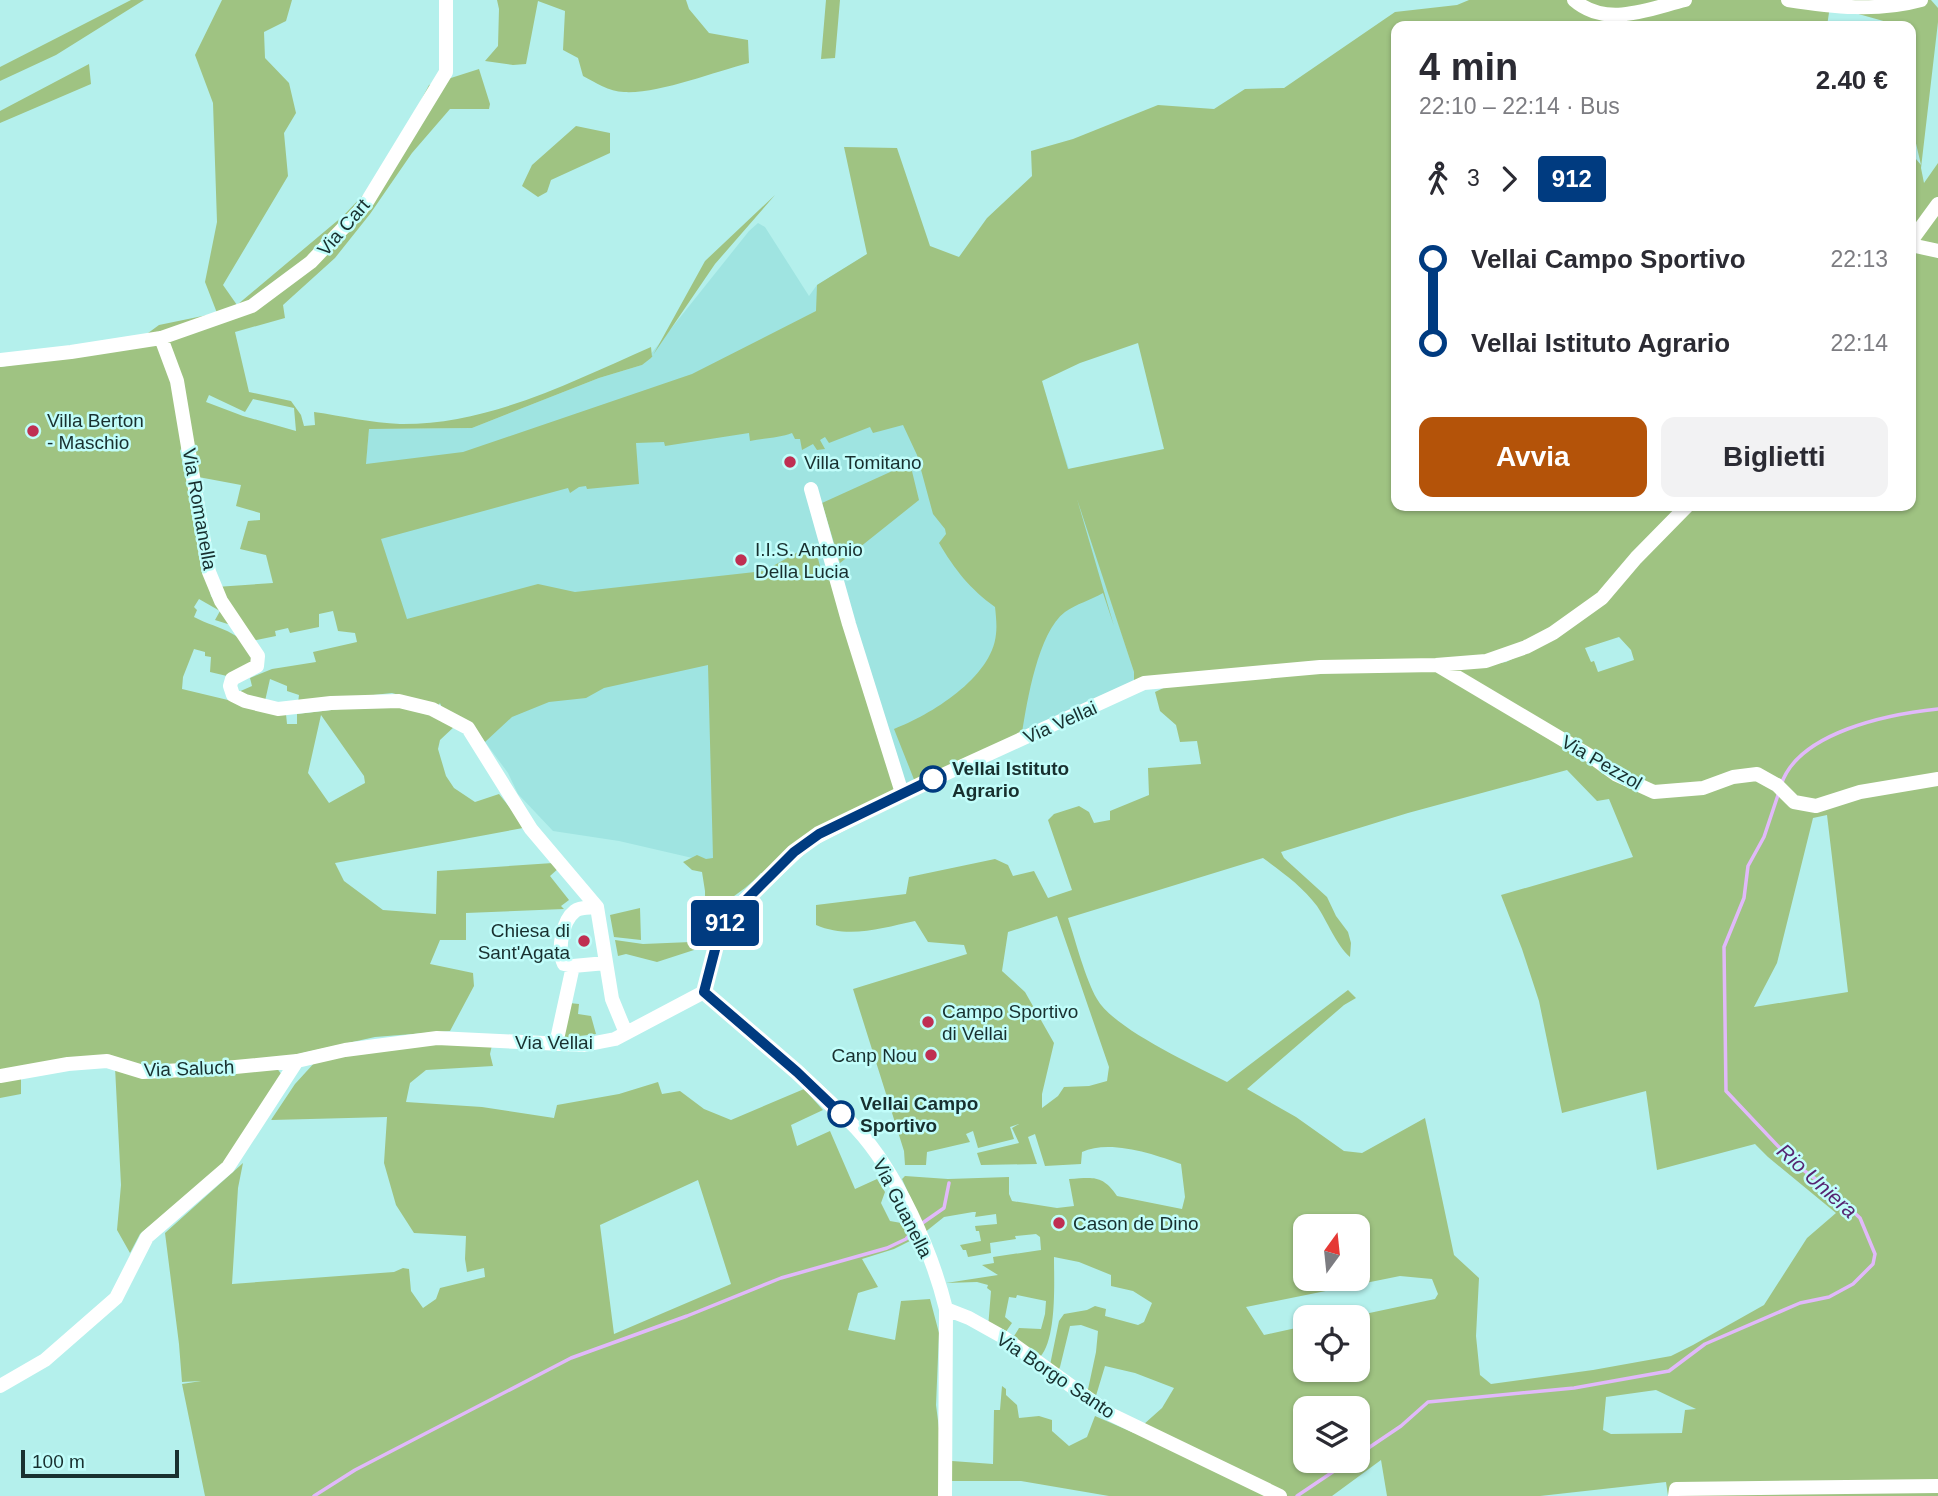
<!DOCTYPE html>
<html lang="it">
<head>
<meta charset="utf-8">
<style>
	:root { --surface:#fff; --page:#f2f2f3; --text:#2b2b33; --muted:#7c7c81; --accent:#b45309 }
	body { margin:0; font-family:Arial,sans-serif; background:var(--page); color:var(--text); height:100vh; display:flex; flex-direction:column; font-size:26px; white-space:nowrap }
	* { box-sizing:border-box; margin:0 }
	p { font-size:23px; color:var(--muted) }
	.icon { flex:none; width:38px; height:38px; fill:none; stroke:currentColor; stroke-width:2; stroke-linecap:round; stroke-linejoin:round }
	.map { position:relative; flex:1; overflow:hidden }
	.panel { position:absolute; left:1391px; top:21px; width:525px; height:490px; display:flex; flex-direction:column; background:var(--surface); border-radius:14px; box-shadow:0 2px 5px #0004 }
	.panel>* { flex:none }
	.badge { padding:0 14px; border-radius:5px; font-size:24px; line-height:46px }
	.needle { width:46px; rotate:15deg }
	.tools { position:absolute; left:1293px; top:1214px; display:grid; gap:14px }
	.tools a { display:grid; place-items:center; width:77px; height:77px; border-radius:14px; background:var(--surface); box-shadow:0 2px 5px #0004; font-size:35px }
	.scale { position:absolute; left:21px; bottom:18px; width:158px; box-sizing:border-box; padding-left:7px; border:4px solid #18302f; border-top:0; font-size:19px; line-height:24px; white-space:nowrap; color:#18302f; -webkit-text-stroke:5px #c1fdfa; paint-order:stroke }
	.map>.badge { position:absolute; translate:-50% -50%; box-shadow:0 0 0 4px #fff }
	.legs { display:flex; align-items:center; gap:10px; height:77px; padding:0 28px; font-size:23px }
	.legs p { margin-inline-start:auto }
	.head { display:flex; align-items:center; justify-content:space-between; height:119px; padding:0 28px }
	h1 { font-size:38px; font-weight:800; line-height:52px }
	.action { display:flex; gap:14px; margin-top:auto; padding:14px 28px }
	.action a { flex:1; height:80px; border-radius:14px; background:var(--accent); color:#fff; font-size:28px; font-weight:800; line-height:80px; text-align:center }
	.action a+a { background:var(--page); color:var(--text) }
	ul { padding:0 28px; list-style:none }
	li { display:flex; align-items:center; gap:24px; height:84px; font-size:26px }
	li i { display:grid; place-items:center; width:10px; height:100%; margin:0 9px; background:currentColor }
	li i::after { content:''; width:18px; height:18px; margin:-9px; border:5px solid; border-radius:50%; background:var(--surface) }
	li p { margin-inline-start:auto }
	li:first-child i { background:linear-gradient(#0000 50%,currentColor 0) }
	li:last-child i { background:linear-gradient(currentColor 50%,#0000 0) }
	.map>svg:first-child { display:block }
	.built { fill:#9fe4e1 }
	.green { fill:#9fc382; fill-rule:evenodd }
	.lines { fill:none; stroke-linecap:round; stroke-linejoin:round }
	.stream { stroke:#e1b9fa; stroke-width:3.5 }
	.minor { stroke:#fff; stroke-width:14 }
	.line-1-casing { stroke:#fff; stroke-width:16 }
	.line-1 { stroke:#003b80; stroke-width:10 }
	.poi-dot { fill:#bf2f52; stroke:#c1fdfa; stroke-width:2.5 }
	.stop-1-dot { fill:#fff; stroke:#003b80; stroke-width:3.5 }
	.labels { text-anchor:middle; stroke-width:5; stroke-linejoin:round; paint-order:stroke }
	.street-label { font-size:19px; fill:#18302f; stroke:#c1fdfa }
	.poi-label { font-size:19px; fill:#18302f; stroke:#c1fdfa; text-anchor:start }
	.stop-label { font-size:19px; font-weight:bold; fill:#18302f; stroke:#c1fdfa; text-anchor:start }
	.water-label { font-size:21px; font-style:italic; fill:#572671; stroke:#c1fdfa }
</style>
</head>
<body>
<div class="map">
<svg width="1938" height="1496" viewBox="0 0 1938 1496">
	<rect width="100%" height="100%" fill="#b4f0ec"/>
	<path class="built" d="M758,223l7,4 44,69 8,-11 50,-31 100,3 29,-16 138,431v11l-234,105 -186,75 -95,-22 -66,-10 -35,-37 -10,-21 -31,-42 -35,-23 -51,-126 -18,-60 -8,-51 4,-42 103,-1 127,-50 43,-13 107,-134z"/>
	<path class="green" d="M131,0h13l-88,55 -56,26v-14z
		M222,0h70l-6,21 -22,11 1,26 24,25 7,30 -12,20 4,43 -65,109 14,20 106,-89 26,-27 35,-56 25,-48 50,-16 11,35 -1,5h-39l-38,44 -42,61 -35,44 -52,47 2,13 -50,14 14,60 42,9 10,14 3,11 11,-1 -1,-13c28,4 58,11 86,12 89,1 171,-42 251,-77l1,10 53,-96 70,-66 -60,69 -64,94 -9,7 -43,13 -127,50 -103,1 -3,35 97,-12 229,-78 124,-63 1,-26 50,-31 -23,-107 53,1 33,98 29,11 28,-39 45,-42 -1,-25 42,-12 85,-34 56,4 31,-20 39,-1 111,-76 62,-7 12,-5h462l7,8v14l-17,146 3,15 14,-20v1333h-270l-2,-14 -126,14h-153l-6,-36 -49,36h-223l-88,-15h-69v-20l41,3 1,-54h6l2,-24 4,3v6l11,10 2,13 20,-2 13,4v11l17,15 18,-9 8,-21 39,17 28,-25 12,-20 -39,-15 -30,-7 -10,33 -8,-5 9,-42 2,-21 -17,-6 -11,1 -10,41 -4,7 -6,-9 9,-44 5,-7 23,-4 8,-4 11,3 -1,7 33,9 6,-3 8,-19 -19,-12 -22,-5v-11l-32,-13 -25,-5c0,25 3,81 -14,100l-29,-16 8,-13 22,1 4,-15 1,-13 -29,-6 -1,3 -7,-1 -4,20 7,6 -9,13 -15,-8 3,-37 -4,-3 1,-3 -11,-3 -31,1 52,-8 -16,-10 12,-2 -1,-6 48,-7 -1,-13 -4,-3 -21,2 1,3 -26,4 1,10 -23,4 -2,-7h-3l-3,-5 21,-4 -2,-10h-3l-1,-5 22,-2 -1,-10 -21,3 1,-5h-3l-29,5 -20,16 -2,-8 9,-7 -9,5 -20,-44 3,-3 43,3 61,-2v17l3,7 45,7 17,-2 -5,-27c24,-1 33,-5 48,17l65,13 3,-12 -4,-33c-27,-10 -72,-25 -99,-12l-1,12 -36,2 -10,-32 -7,3 9,27 -56,1 -4,-12 42,-10 -7,-15 7,-4 -9,3 4,12 -36,9 -5,-17 -7,3 4,8 -43,10 -1,13h-21l-1,-14 -51,-162 114,-35 -3,-9 -36,-3 -13,-21c-33,7 -66,18 -99,4v-20l90,-11 3,-17 86,-18 13,6 5,11 21,-5 14,27 24,-8 -24,-70 6,-6 25,-8 10,6 5,11 16,-3v-9l39,-16 -1,-27 53,-4 -4,-23 -17,1 -4,-17 -16,-14 -5,-19 19,-9 182,-13 117,-3 33,-5 39,-19 -59,18 -352,22v-11l-57,-173 37,127 -11,-33c-12,7 -27,11 -38,19 -27,20 -38,90 -43,121l-107,49 -21,-53c36,-14 98,-51 102,-95 1,-8 0,-18 -1,-27 -25,-18 -40,-37 -56,-64l7,-9 -1,-5 -12,-15 -16,-59 -14,-30 -30,8 -3,-6 -41,16 -4,-6 -5,3 5,9 -8,1 -4,-6 -11,6 -2,-11h-5l-3,-6c-12,5 -28,5 -42,8l-1,-8 -84,13 -1,-4 -28,1 3,41 -52,5 -1,-3 -7,1 -9,6 -2,-5 -187,51 26,80 131,-35 37,8 189,-21 50,-28 7,27 8,-2 68,220 -131,86 -5,-1c-11,12 -21,19 -34,28v-4l-6,1 -10,12h-6v-19l-3,-19 -10,-2 -9,-8 14,-7 9,4 7,-1 -5,-193 -104,23 -18,10 -37,4 -37,15 -27,25 -8,-11 -35,-23 -2,-5 -2,3 -46,-13 -94,10 1,-8 -12,-4v-5l-17,-7 -5,22 -29,-8 16,-7 -2,-8 22,-9 44,-7 -3,-10 44,-10 -2,-9 -17,-2 -5,-20 -14,3v13l-29,6 -2,-5 -13,3 1,5 -24,5 -36,-54 57,-4 -7,-28 -26,-6 8,-28 12,-1v-7l-24,-7 5,-21 -48,-9 -7,-37 -6,12 31,145 23,30 -19,-6 5,-9 -21,-12 -5,8 3,3 -3,7c24,13 58,15 60,49l-27,10 -17,-4 1,-15 -6,-1v-4l-11,-3 -11,28 -1,12 104,25 1,10h10v-10l103,-12 56,23 -16,15 -2,9 8,27 8,12 21,14 24,-8 25,31 -1,3 -188,35 9,18 39,29 53,4 1,-43 116,-8 7,4 -10,9 19,24 -8,6 3,3 -98,4v27h-26l-10,24 43,9 1,13 -24,45 -75,6 -104,23 -132,17 134,-14 9,12 -58,89 -84,70 -10,19 -13,-23 4,-45 -6,-118 -8,-1 -86,9v19l-21,4v-731l129,-20 30,-22 58,-12 -12,-31 12,-60 -4,-119 -18,-48zM1830,6l64,18 1,2h16v96l10,43 -10,-12v353h-515v-480h431zM1138,343l26,106 -96,20 -26,-88 38,-18zM209,395l36,17 8,-13 41,9 2,23 -53,-15 -37,-14zM1619,637l12,13 3,10 -36,12 -4,-11 -3,1 -6,-14zM321,715l43,61 1,7 -36,20 -21,-30zM1567,770l30,31 12,-2 24,58 -132,38 21,54 17,52 23,112 84,-22 11,79 98,-26 13,13 68,56 -29,25 -43,67 -71,40 -22,11 -78,14 -102,14 -11,-9 -4,-39 3,-58 -25,-23 -29,-137 -63,35 -18,-2 -48,-34 -49,-28 97,-84 12,-7 -8,-8 -121,92c-33,-17 -113,-53 -130,-83 -12,-21 -21,-57 -29,-81l195,-60c20,15 39,28 54,48 10,15 20,40 33,51l1,-14 -3,-11 -12,-16 -9,-19 -43,-39 -3,-6 127,-39zM1827,815l21,177 -94,15 23,-44 36,-145zM1057,916l52,151 -2,14 -18,5 -25,1 -6,9 -16,12v-14l12,-51 -29,-51 -23,-21 6,-39zM1306,1227h52v52h-52zM1400,1276l32,3 6,15 -3,5 -89,19h12v52h-52l-1,-44 -41,9 -18,-28zM1656,1390l40,19 -11,1 -3,23 -71,1 -8,-4 3,-33zM1306,1409h52v52h-52z
		M497,0h189l3,9 20,24 39,7 1,23c-36,9 -90,31 -125,29 -15,0 -29,-10 -41,-16l-5,-18 -15,-8 2,-39 -27,-10 -12,63 -13,1 -28,-4 13,-15 1,-37z
		M826,0h14l-5,58 -14,1z
		M89,64l2,20 -91,39v-12z
		M576,126l34,7v20l-59,27 -4,12 -9,5 -16,-11 10,-21z
		M910,463l9,37 -79,63 -18,-60z
		M640,908l1,32 -27,-3 -4,-22z
		M615,940l28,4 48,-2 3,8 -37,12 -31,-8 -8,2z
		M569,1003l10,1 -1,10 13,2 5,18 -33,4z
		M413,1044l79,1 -2,9 3,12 -67,4 -16,13 -4,19 76,5 72,11 3,-13 62,-11 39,-12 4,12 18,-3 24,18 27,11 73,-31 19,21 -32,15 6,21 33,-15 25,58 22,-10 8,13 -4,11 9,18 17,3 7,15 -20,10 -32,10 16,28 -20,6 -10,37 47,10 6,-39 29,-2 9,34 -3,72 5,39 -2,52h-734l-23,-112 19,-3 -19,1 -3,-38 -14,-111 78,-70 -5,25 -6,96 162,-12 9,-4 6,1 2,22 12,17 13,-9 4,-11 45,-11 -1,-9 -17,4 -2,-13 1,-23 -52,-3 -18,-28 -12,-42 3,-46 -116,3 24,-36 21,-23zM698,1180l33,104 -117,50 -14,-109z"/>
	<g class="lines">
		<path class="stream" d="M1781,785c17,-53 108,-71 157,-76
			M921,1224l23,-16 5,-25
			M1358,1455l43,-29 27,-24 146,-14 95,-17 36,-27 95,-41 29,-6 24,-13 20,-20 2,-10 -15,-36 -30,-28 -36,-27 -68,-72 -2,-144 20,-49 4,-32 16,-29 15,-45
			M314,1496l41,-26 216,-112 116,-42 94,-38 106,-30 19,-9 9,-10
			M1297,1496l52,-35"/>
		<path class="minor" d="M1574,0c32,28 74,9 111,0
			M1788,0c44,7 90,12 133,0
			M1911,241l27,-37
			M1911,245l27,6
			M161,338l16,43 32,191 12,29 37,55 -1,10 -25,13 -2,7 3,9 12,6 33,8 53,-6 68,-2 33,8 36,19 63,101 66,78
			M0,360l71,-8 90,-14 91,-32 59,-44 54,-57 81,-133v-72
			M811,489l38,135 53,169
			M1437,665l155,92 25,18 37,17 49,-4 30,-11 24,-3 20,11 17,17 22,4 44,-14 78,-13
			M597,907l15,92 14,34
			M597,907c-7,1 -17,0 -22,4 -13,10 -18,39 -11,53l9,2 33,-3
			M704,992c51,44 105,87 152,136 41,44 76,124 90,181l-1,187
			M556,1044l17,-78
			M0,1076l68,-12 39,-3 36,11 82,-4 72,-7 48,-11 92,-12 147,7 31,-6 89,-47 14,-54 11,-21 9,-10 69,-65 92,-47 245,-112 176,-16 116,-2 50,-4 40,-14 27,-14 49,-35 34,-40 51,-52
			M946,1309l23,9 34,19 107,77 170,82
			M0,1386l45,-26 71,-62 31,-61 81,-70 69,-106
			M1675,1496l1,-7 262,-3"/>
	</g>
	<g class="lines">
		<g class="line-1-casing">
			<path id="line-1" d="M841,1114l-44,-42 -93,-80 14,-54 11,-21 65,-65 25,-18 114,-55"/>
		</g>
		<use href="#line-1" class="line-1"/>
	</g>
	<g class="poi-dot">
		<circle cx="33" cy="431" r="7"/>
		<circle cx="790" cy="462" r="7"/>
		<circle cx="741" cy="560" r="7"/>
		<circle cx="584" cy="941" r="7"/>
		<circle cx="928" cy="1022" r="7"/>
		<circle cx="931" cy="1055" r="7"/>
		<circle cx="1059" cy="1223" r="7"/>
	</g>
	<g class="stop-1-dot">
		<circle cx="933" cy="779" r="12"/>
		<circle cx="841" cy="1114" r="12"/>
	</g>
	<g class="labels">
		<g class="street-label">
			<text transform="translate(343 227) rotate(-49)" y="7">Via Cart</text>
			<text transform="translate(200 509) rotate(80)" y="7">Via Romanella</text>
			<text transform="translate(1060 722) rotate(-24)" y="7">Via Vellai</text>
			<text transform="translate(1602 762) rotate(30)" y="7">Via Pezzol</text>
			<text x="554" y="1049">Via Vellai</text>
			<text transform="translate(189 1068) rotate(-2)" y="7">Via Saluch</text>
			<text transform="translate(903 1208) rotate(63)" y="7">Via Guanella</text>
			<text transform="translate(1056 1375) rotate(34)" y="7">Via Borgo Santo</text>
		</g>
		<g class="poi-label">
			<text x="47" y="427">Villa Berton<tspan x="47" dy="22">- Maschio</tspan></text>
			<text x="804" y="469">Villa Tomitano</text>
			<text x="755" y="556">I.I.S. Antonio<tspan x="755" dy="22">Della Lucia</tspan></text>
			<text x="570" y="937" text-anchor="end">Chiesa di<tspan x="570" dy="22">Sant'Agata</tspan></text>
			<text x="942" y="1018">Campo Sportivo<tspan x="942" dy="22">di Vellai</tspan></text>
			<text x="917" y="1062" text-anchor="end">Canp Nou</text>
			<text x="1073" y="1230">Cason de Dino</text>
		</g>
		<g class="stop-label">
			<text x="952" y="775">Vellai Istituto<tspan x="952" dy="22">Agrario</tspan></text>
			<text x="860" y="1110">Vellai Campo<tspan x="860" dy="22">Sportivo</tspan></text>
		</g>
		<g class="water-label">
			<text transform="translate(1817 1181) rotate(42)" y="7">Rio Uniera</text>
		</g>
	</g>
</svg>
<div class="tools">
<a><svg class="needle" viewBox="-14 -14 28 28"><path d="M0-13l5 13h-10z" fill="#e53935"/><path d="M0 13l5-13h-10z" fill="#7c7c81"/></svg></a>
<a><svg class="icon" aria-label="locate" viewBox="0 0 24 24"><circle cx="12" cy="12" r="6"/><path d="M12 2v4M12 18v4M2 12h4M18 12h4"/></svg></a>
<a><svg class="icon" aria-label="layers" viewBox="0 0 24 24"><path d="M12 4l9 5-9 5-9-5zM3 14l9 5 9-5"/></svg></a>
</div>
<div class="scale">100 m</div>
<b class="badge" style="left:725px;top:923px;background:#003b80;color:#fff">912</b>
<section class="panel">
<div class="head"><div><h1>4 min</h1><p>22:10 – 22:14 · Bus</p></div><b>2.40 €</b></div>
<div class="legs"><svg class="icon" aria-label="walk" viewBox="0 0 24 24"><circle cx="13" cy="4" r="2"/><path d="M13 8l-2 6 4 7M11 14l-3 7M7 12l3-4h3l4 4"/></svg>3<svg class="icon" aria-label="forward" viewBox="0 0 24 24"><path d="M9 5l7 7-7 7"/></svg><b class="badge" style="background:#003b80;color:#fff">912</b></div>
<ul>
<li><i style="color:#003b80"></i><b>Vellai Campo Sportivo</b><p>22:13</p></li>
<li><i style="color:#003b80"></i><b>Vellai Istituto Agrario</b><p>22:14</p></li>
</ul>
<div class="action"><a>Avvia</a><a>Biglietti</a></div>
</section>
</div>
</body>
</html>
